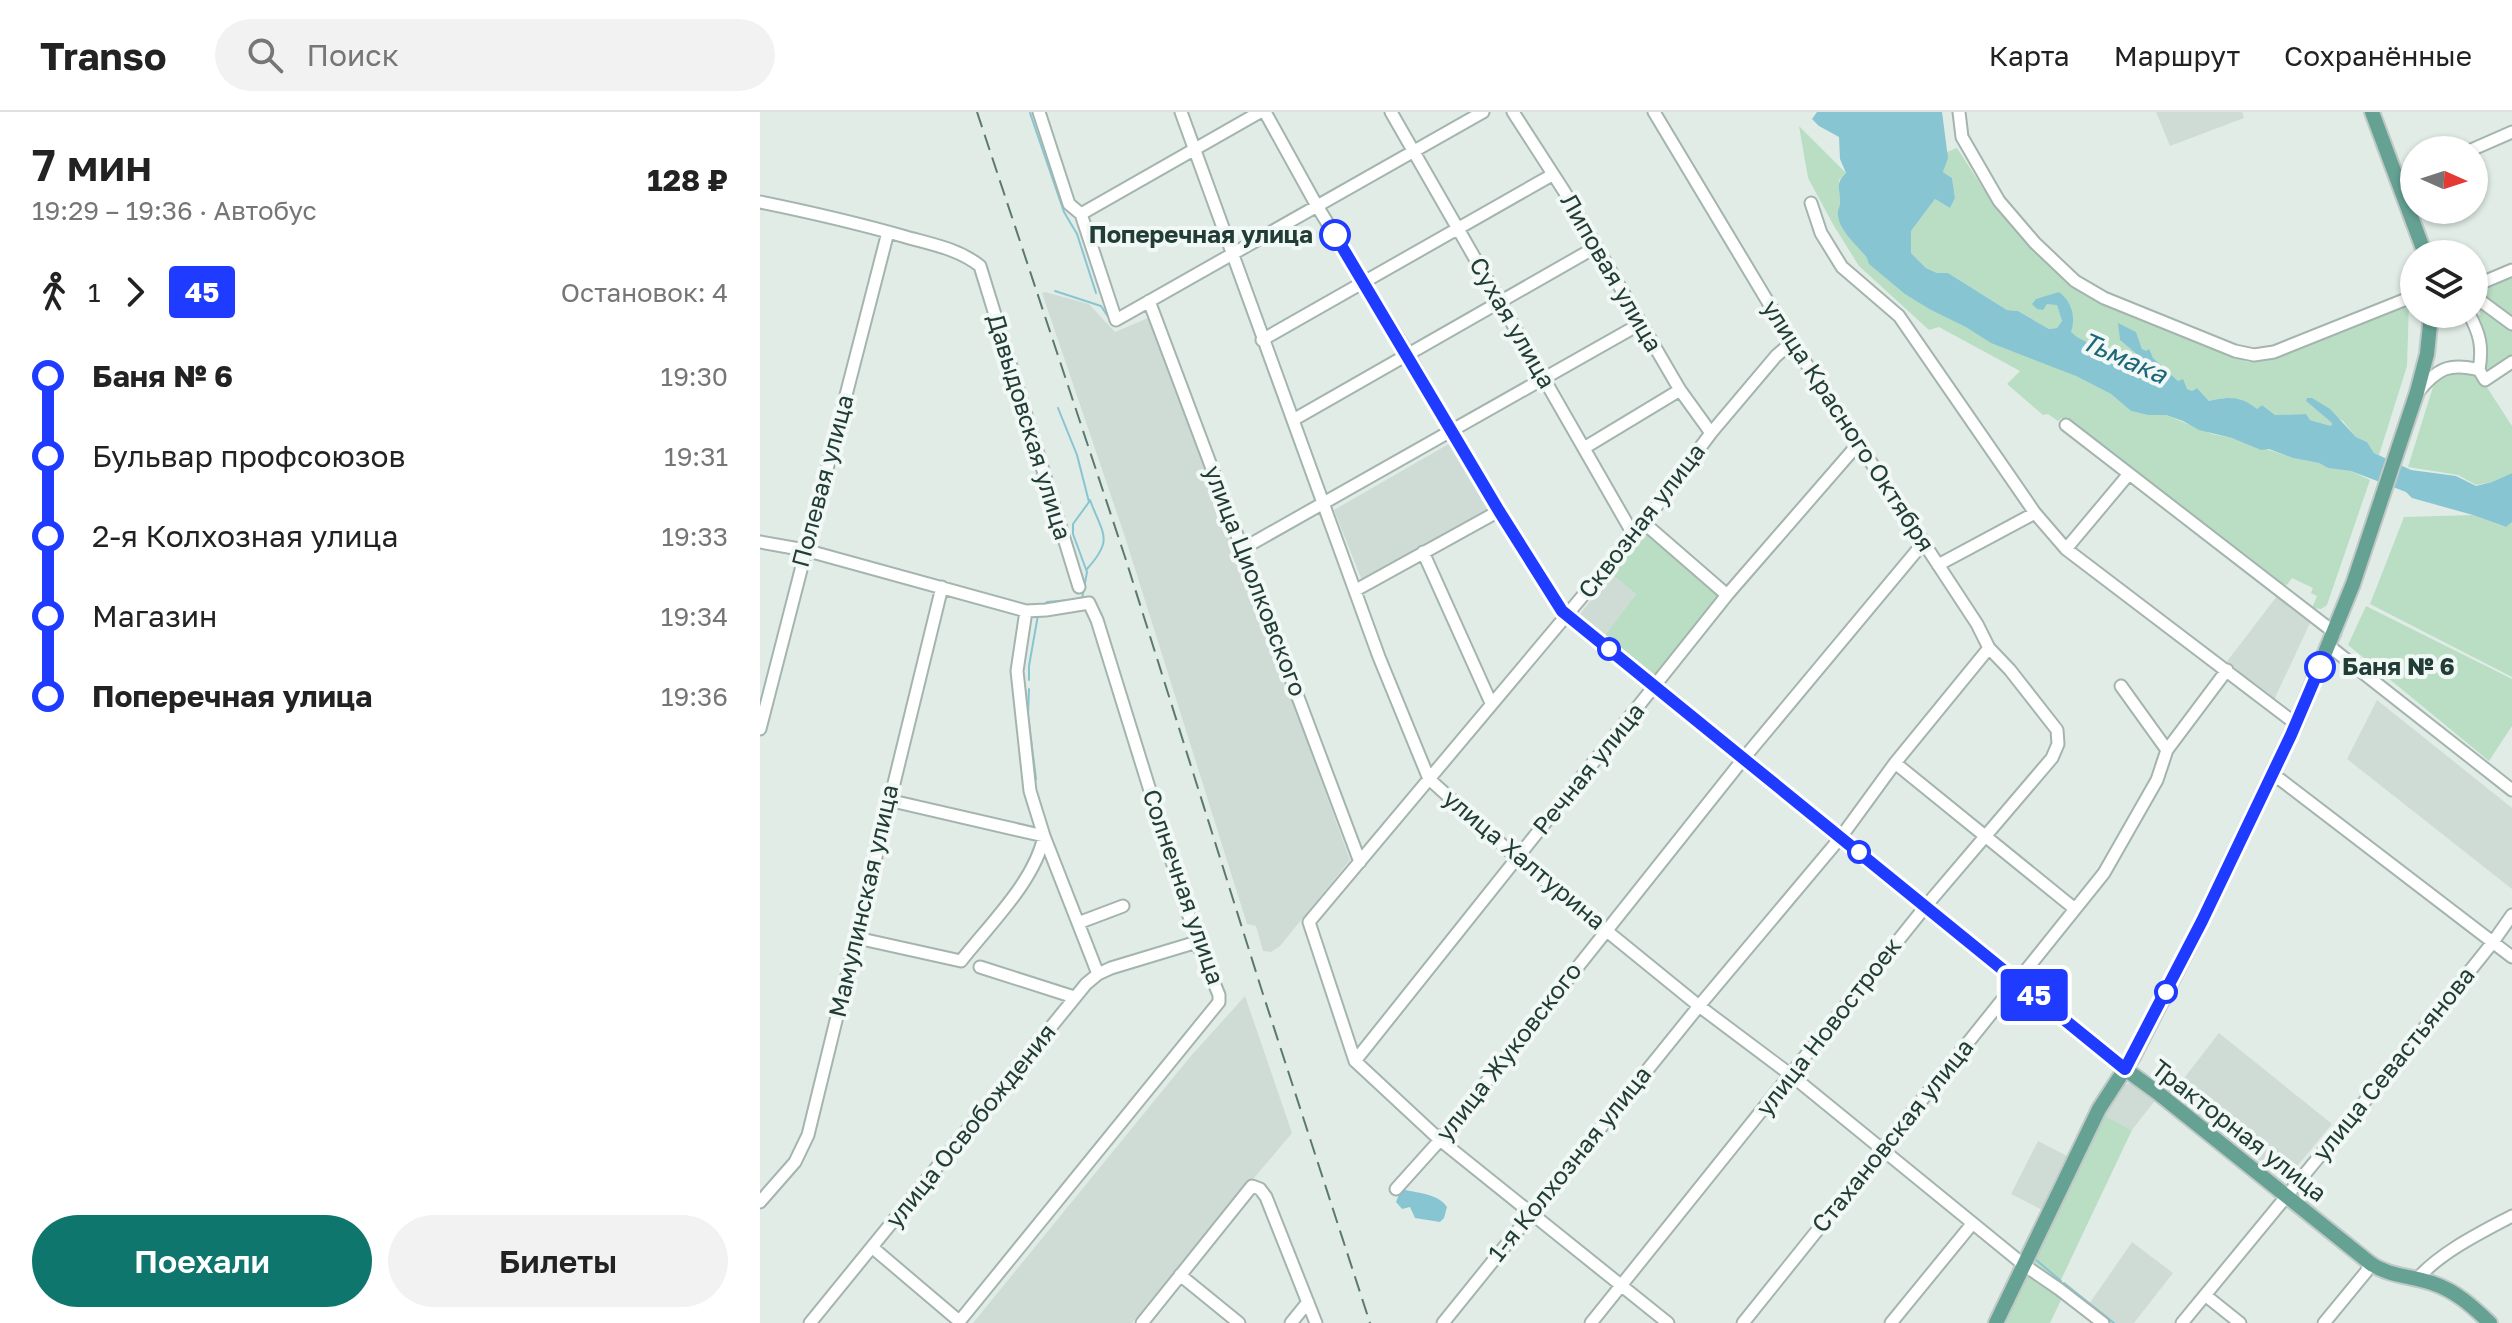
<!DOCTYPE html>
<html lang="ru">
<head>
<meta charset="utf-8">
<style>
	:root { --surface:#fff; --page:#f2f2f2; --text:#222; --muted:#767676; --line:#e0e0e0; --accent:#0f766e }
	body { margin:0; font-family:"Golos Text",sans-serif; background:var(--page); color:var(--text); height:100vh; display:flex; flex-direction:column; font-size:30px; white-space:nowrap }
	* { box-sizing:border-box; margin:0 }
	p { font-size:26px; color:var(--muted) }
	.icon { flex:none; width:44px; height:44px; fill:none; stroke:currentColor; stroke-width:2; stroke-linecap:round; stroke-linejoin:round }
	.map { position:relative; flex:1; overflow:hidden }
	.sheet { display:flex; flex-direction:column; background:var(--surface); width:760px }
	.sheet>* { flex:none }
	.badge { padding:0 16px; border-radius:6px; font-size:28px; line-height:52px }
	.needle { width:52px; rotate:93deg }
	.buttons { position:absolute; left:1640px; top:24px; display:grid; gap:16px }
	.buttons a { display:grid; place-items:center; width:88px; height:88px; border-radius:50%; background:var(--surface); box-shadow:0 2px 6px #0004; font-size:40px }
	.map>.badge { position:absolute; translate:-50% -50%; box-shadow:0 0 0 4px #fff }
	.legs { display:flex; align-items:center; gap:12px; height:88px; padding:0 32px; font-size:26px }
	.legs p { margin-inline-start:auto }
	.head { display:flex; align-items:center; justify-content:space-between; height:136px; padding:0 32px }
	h1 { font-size:44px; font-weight:600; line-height:60px }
	.primary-button { display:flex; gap:16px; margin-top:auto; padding:16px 32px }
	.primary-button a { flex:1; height:92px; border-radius:48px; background:var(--accent); color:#fff; font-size:32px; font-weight:600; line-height:92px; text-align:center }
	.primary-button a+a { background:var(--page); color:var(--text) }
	ul { padding:0 32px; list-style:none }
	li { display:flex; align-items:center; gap:28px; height:80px; font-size:30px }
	li i { display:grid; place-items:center; width:12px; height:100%; margin:0 10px; background:currentColor }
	li i::after { content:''; width:20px; height:20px; margin:-10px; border:6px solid; border-radius:50%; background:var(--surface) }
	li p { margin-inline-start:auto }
	li:first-child i { background:linear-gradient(#0000 50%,currentColor 0) }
	li:last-child i { background:linear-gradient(currentColor 50%,#0000 0) }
	header { display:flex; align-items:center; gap:48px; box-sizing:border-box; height:112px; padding:0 40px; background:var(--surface); border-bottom:2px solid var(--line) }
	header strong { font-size:38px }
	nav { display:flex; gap:44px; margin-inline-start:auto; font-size:28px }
	.search { width:560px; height:72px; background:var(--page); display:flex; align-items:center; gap:20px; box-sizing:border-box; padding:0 28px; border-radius:44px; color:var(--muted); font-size:30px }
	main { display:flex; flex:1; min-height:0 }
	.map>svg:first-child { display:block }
	.built { fill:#cfdcd6 }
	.green { fill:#b9dec4 }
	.water { fill:#88c5d2 }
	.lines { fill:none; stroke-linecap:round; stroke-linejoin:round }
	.stream { stroke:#88c5d2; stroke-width:2 }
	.minor-casing { stroke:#a4b4ae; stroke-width:15 }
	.major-casing { stroke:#c1c9c7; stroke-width:18 }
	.minor { stroke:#fff; stroke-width:11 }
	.major { stroke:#65a294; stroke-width:14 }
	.rail { stroke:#5b7972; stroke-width:2; stroke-dasharray:16 8; stroke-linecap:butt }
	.line-1-casing { stroke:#fff; stroke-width:18 }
	.line-1 { stroke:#1f3bff; stroke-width:12 }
	.stop-1-dot { fill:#fff; stroke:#1f3bff; stroke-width:4 }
	.labels { text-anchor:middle; stroke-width:8; stroke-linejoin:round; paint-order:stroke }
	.stop-label { font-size:24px; font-weight:bold; fill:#213d36; stroke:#f2f8f5; text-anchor:end }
	.street-label { font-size:24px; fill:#213d36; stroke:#f2f8f5 }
	.water-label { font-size:26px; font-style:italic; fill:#1a677a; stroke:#f2f8f5 }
</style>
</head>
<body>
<header>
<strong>Transo</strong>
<div class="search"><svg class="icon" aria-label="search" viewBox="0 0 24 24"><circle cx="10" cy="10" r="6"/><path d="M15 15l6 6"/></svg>Поиск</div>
<nav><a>Карта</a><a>Маршрут</a><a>Сохранённые</a></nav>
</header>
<main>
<section class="sheet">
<div class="head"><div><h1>7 мин</h1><p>19:29 – 19:36 · Автобус</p></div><b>128 ₽</b></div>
<div class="legs"><svg class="icon" aria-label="walk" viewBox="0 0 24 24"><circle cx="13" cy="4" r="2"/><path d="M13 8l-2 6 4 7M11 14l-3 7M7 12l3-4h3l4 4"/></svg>1<svg class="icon" aria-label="forward" viewBox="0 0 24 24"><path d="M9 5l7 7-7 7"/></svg><b class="badge" style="background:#1f3bff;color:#fff">45</b><p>Остановок: 4</p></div>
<ul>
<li><i style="color:#1f3bff"></i><b>Баня № 6</b><p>19:30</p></li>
<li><i style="color:#1f3bff"></i><span>Бульвар профсоюзов</span><p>19:31</p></li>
<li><i style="color:#1f3bff"></i><span>2-я Колхозная улица</span><p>19:33</p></li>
<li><i style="color:#1f3bff"></i><span>Магазин</span><p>19:34</p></li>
<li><i style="color:#1f3bff"></i><b>Поперечная улица</b><p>19:36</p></li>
</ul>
<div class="primary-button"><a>Поехали</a><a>Билеты</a></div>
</section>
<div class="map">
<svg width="1752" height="1211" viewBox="0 0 1752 1211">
	<rect width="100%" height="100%" fill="#e1ece7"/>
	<path class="built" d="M1396,0h86l2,6 -74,28z
		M285,180l44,12 26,28 38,-16 197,544 -70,86 -9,6 -8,-1 -7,-25 -9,-2 -123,-390 -82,-241z
		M692,330l41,66 -128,72 -4,-2 -27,-68z
		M851,462l25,20 -34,45 -25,-21z
		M1517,484l34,25 -37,79 -49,-36z
		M1617,588l135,108v81l-165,-130z
		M485,884l47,137 -160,190h-159l217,-266z
		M1459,921l113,91 -47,57 -111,-90z
		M1374,971l23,15 -25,32 -29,-15 18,-30z
		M1278,1029l31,16 -27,53 -31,-16z
		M1372,1130l41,31 -39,50h-27l-20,-16z"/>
	<path class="green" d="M1039,14l47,47 -7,7 1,22 -2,13 10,20 19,23 64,52 145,66 35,18 20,17 17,4h18l46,19 20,4 61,20 26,5 9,5 23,3 19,9 -43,125 -6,4 -9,-1 5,-12 -6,-3 2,-5 -21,-10 -5,7 -14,-3 -212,-164 -3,3 -10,-7 -5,1 -36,-31 13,-13 -81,-44 -10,3 -70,-64 -25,-40 -26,-48z
		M1197,36l37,57 71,77 35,19 148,61 26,-7 135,-52 -2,63 -28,89 -5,-2 -7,-11 -11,-5 -13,-16 -37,-20 26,22 -1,3 -21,-6 -5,-6 -30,1 -13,-10 -5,4 -34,-11 -14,3 -12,-13 -5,3 -5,-2 -45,-40 -6,-17 -17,-8 1,16 21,18 6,11 -7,1 -34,-21 -17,-4 -19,-13c2,-16 3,-29 -11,-40l-6,3 -6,9h10l5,17 -5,7 -8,1 -31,-18 -11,-1 -59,-37h-11l-11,-5 -15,-15v-22l24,-32 15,9 5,-10 -3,-20 -9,-6 4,-20z
		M1752,165v42l-35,-24 -1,-6c12,-5 25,-6 36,-12z
		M1714,190l38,25v33l-25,12 -4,-3c9,-24 4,-31 -8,-51l6,-4z
		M1694,262l25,1 33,51v47l-20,9 -16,3 -18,-10 -50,-8 25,-80 7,-8z
		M1713,403l32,12 7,-5v155l-142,-73 34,-87z
		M885,419l79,65 -68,85 -54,-42 34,-45 -25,-20z
		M1606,494l146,73v47l-23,35 -141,-116z
		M1343,1003l29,15 -73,154 -27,-21z
		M1271,1163l32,21 -13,27h-47l19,-43z"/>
	<path class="water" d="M1057,0h125l6,46 -5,14 9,6 3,20 -5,10 -15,-9 -24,32v22l15,15 11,5h11l59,37 11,1 31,18 8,-1 5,-7 -5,-16 -10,-1 -4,6 -6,-1 -5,-5 4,-5 23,-7c13,10 17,25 12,40 11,10 22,12 35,17 12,6 23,14 34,21l7,-2 -6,-10 -21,-18 -2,-17 18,9 6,17 4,2 3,-2 4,9 25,23 5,-2 4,10 5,2 5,-3 12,13c20,-5 32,-5 48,8l5,-4 13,10 31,-1 4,6 21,6 1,-3 -26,-22 1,-3h5l18,11 26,28 11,5 7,11 37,17 45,6 20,10 16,-4 20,-9v49l-6,5 -33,-12 -61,-17 -6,-6 -55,-21 -23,-3 -9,-5 -26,-5 -24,-9 -8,1 -29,-12 -33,-8 -16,-9 -17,-6h-18l-17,-4 -20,-17 -35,-18 -85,-33 -25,-16 -35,-17 -26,-16 -36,-30 -2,-6c-9,-12 -28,-27 -29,-43 -1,-4 2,-8 2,-13 0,-13 -5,-19 6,-29l-6,-14 -1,-22 -20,-11 -7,-7z
		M641,1077c15,4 37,4 46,18l-3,11 -4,4 -25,-4 -5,-11 -8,2 -6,-7z"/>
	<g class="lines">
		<path class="stream" d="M270,1l34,99 13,22 19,59
			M295,179l46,15 8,12
			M327,457c27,-30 16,-34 3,-69
			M282,494l5,-4 35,-3 5,-27 -14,-38v-10l16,-22 -12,-47 -19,-47
			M269,568v-14l9,-51
			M269,577l-1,26 8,64
			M1275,1147l26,22
			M1304,1171l50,40
			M1454,1181l9,-12
			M1430,1211l16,-21"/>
		<g class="minor-casing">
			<path id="minor" d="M279,0l30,92 12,10 35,106 367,-208
				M421,0l198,545 50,122 88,79 182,148 92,69 233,190 35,24 44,34
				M505,0l52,94 91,148 43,77 111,180 563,458
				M631,0l242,422
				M753,0l51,79 116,199 31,43
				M1199,0l3,25 37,64 36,42 40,38 29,17 131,53 19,4 20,-3 140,-56
				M1711,38l41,-18
				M1639,72l15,-7
				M0,90c49,10 97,21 146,35 25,7 53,12 74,29l99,321
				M1051,91l10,30 21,34 57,49 136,197 31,36 230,175
				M321,102l179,-102
				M1714,174l38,-16
				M1714,184l38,28
				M389,189l211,561
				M1709,202c11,20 14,33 10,56l6,10 27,-18
				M502,228l290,-165
				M1658,280c19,-23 31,-30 61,-22
				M533,308l303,-173
				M1306,313l269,208
				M824,336l96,-58
				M884,411l83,72
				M0,430l45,8 221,61 20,-1 43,-7 8,17 100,322 22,53v7l-261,321
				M484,436l396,-224
				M1306,437l62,-74
				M663,440l68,151
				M1178,453l97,-52
				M596,478l143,-79
				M266,499l-9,60 13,120 14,45 54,138
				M1569,534l183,144
				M1361,574l46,64
				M0,617l128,-497
				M1135,651l180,146
				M1511,665l10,3 231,177
				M318,811l45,-17
				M97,826l104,23c28,-36 74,-80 83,-125l-156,-36
				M220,855l94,30
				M595,949l372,-466 132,-152
				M636,1077l44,-49 304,-382 180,-216
				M0,1090l35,-40 13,-27c45,-182 88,-365 134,-548
				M113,1136l86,73
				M420,1163l59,48
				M1657,1167c24,-27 63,-46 95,-63
				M1445,1183l35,28
				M50,1211l276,-339 12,-10 13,-6 86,-26
				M382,1211l110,-137 8,3 6,8 50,126
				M531,1211l17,-21
				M683,1211l256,-317 142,-169 54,-74 94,-115
				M831,1211l334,-416 127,-149 6,-14 -1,-14 -47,-60 -21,-22 -12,-24 -185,-282 -138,-230
				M908,1211l-228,-183 -85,-79 -46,-139 335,-399 67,-90 65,-77 16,-14
				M983,1211l361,-450 53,-93 10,-30 60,-80
				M1131,1211l81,-99
				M1422,1211l211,-256 100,-125 19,-27
				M1564,1211l42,-51 4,-9"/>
		</g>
		<g class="major-casing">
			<path id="major" d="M1612,0l53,142
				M1365,957l33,24 212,170c18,13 41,13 62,20 24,8 40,23 58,40
				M1236,1211l103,-214 35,-54 68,-134 94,-197 57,-140 64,-192 10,-38 4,-40"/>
		</g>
		<use href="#minor" class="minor"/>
		<use href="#major" class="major"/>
		<path class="rail" d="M217,0l148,445 137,434 108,332"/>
	</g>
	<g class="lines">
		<g class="line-1-casing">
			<path id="line-1" d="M575,123l164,276 63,100 563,458 77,-148 89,-186 29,-68"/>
		</g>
		<use href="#line-1" class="line-1"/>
	</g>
	<g class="stop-1-dot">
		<circle cx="575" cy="123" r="14"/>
		<circle cx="849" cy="537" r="10"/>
		<circle cx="1560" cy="555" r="14"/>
		<circle cx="1099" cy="740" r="10"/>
		<circle cx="1406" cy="880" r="10"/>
	</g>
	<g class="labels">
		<g class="stop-label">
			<text x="553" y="131">Поперечная улица</text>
			<text x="1582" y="563" text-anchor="start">Баня № 6</text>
		</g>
		<g class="street-label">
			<text transform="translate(851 161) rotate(60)" y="8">Липовая улица</text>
			<text transform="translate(752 211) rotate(60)" y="8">Сухая улица</text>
			<text transform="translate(1088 314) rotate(57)" y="8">улица Красного Октября</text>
			<text transform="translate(269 315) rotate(73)" y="8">Давыдовская улица</text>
			<text transform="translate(63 369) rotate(-75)" y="8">Полевая улица</text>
			<text transform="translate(882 409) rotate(-52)" y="8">Сквозная улица</text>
			<text transform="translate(495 469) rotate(69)" y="8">улица Циолковского</text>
			<text transform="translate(829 657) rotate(-51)" y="8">Речная улица</text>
			<text transform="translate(764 748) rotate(40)" y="8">улица Халтурина</text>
			<text transform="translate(423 775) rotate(71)" y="8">Солнечная улица</text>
			<text transform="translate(104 789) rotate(-77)" y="8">Мамулинская улица</text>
			<text transform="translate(1069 915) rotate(-52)" y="8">улица Новостроек</text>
			<text transform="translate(749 940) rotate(-52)" y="8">улица Жуковского</text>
			<text transform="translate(1634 952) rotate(-51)" y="8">улица Севастьянова</text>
			<text transform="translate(211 1014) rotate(-51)" y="8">улица Освобождения</text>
			<text transform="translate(1479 1019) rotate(38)" y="8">Тракторная улица</text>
			<text transform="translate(1133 1024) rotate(-51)" y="8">Стахановская улица</text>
			<text transform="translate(810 1052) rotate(-51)" y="8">1-я Колхозная улица</text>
		</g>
		<g class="water-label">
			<text transform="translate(1364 246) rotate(24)" y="9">Тьмака</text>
		</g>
	</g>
</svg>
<div class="buttons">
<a><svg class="needle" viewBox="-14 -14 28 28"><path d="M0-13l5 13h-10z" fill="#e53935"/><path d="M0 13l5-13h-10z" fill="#767676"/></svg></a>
<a><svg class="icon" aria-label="layers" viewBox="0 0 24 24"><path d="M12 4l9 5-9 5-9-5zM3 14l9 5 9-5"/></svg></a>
</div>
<b class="badge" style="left:1274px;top:883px;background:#1f3bff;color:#fff">45</b>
</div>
</main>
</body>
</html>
